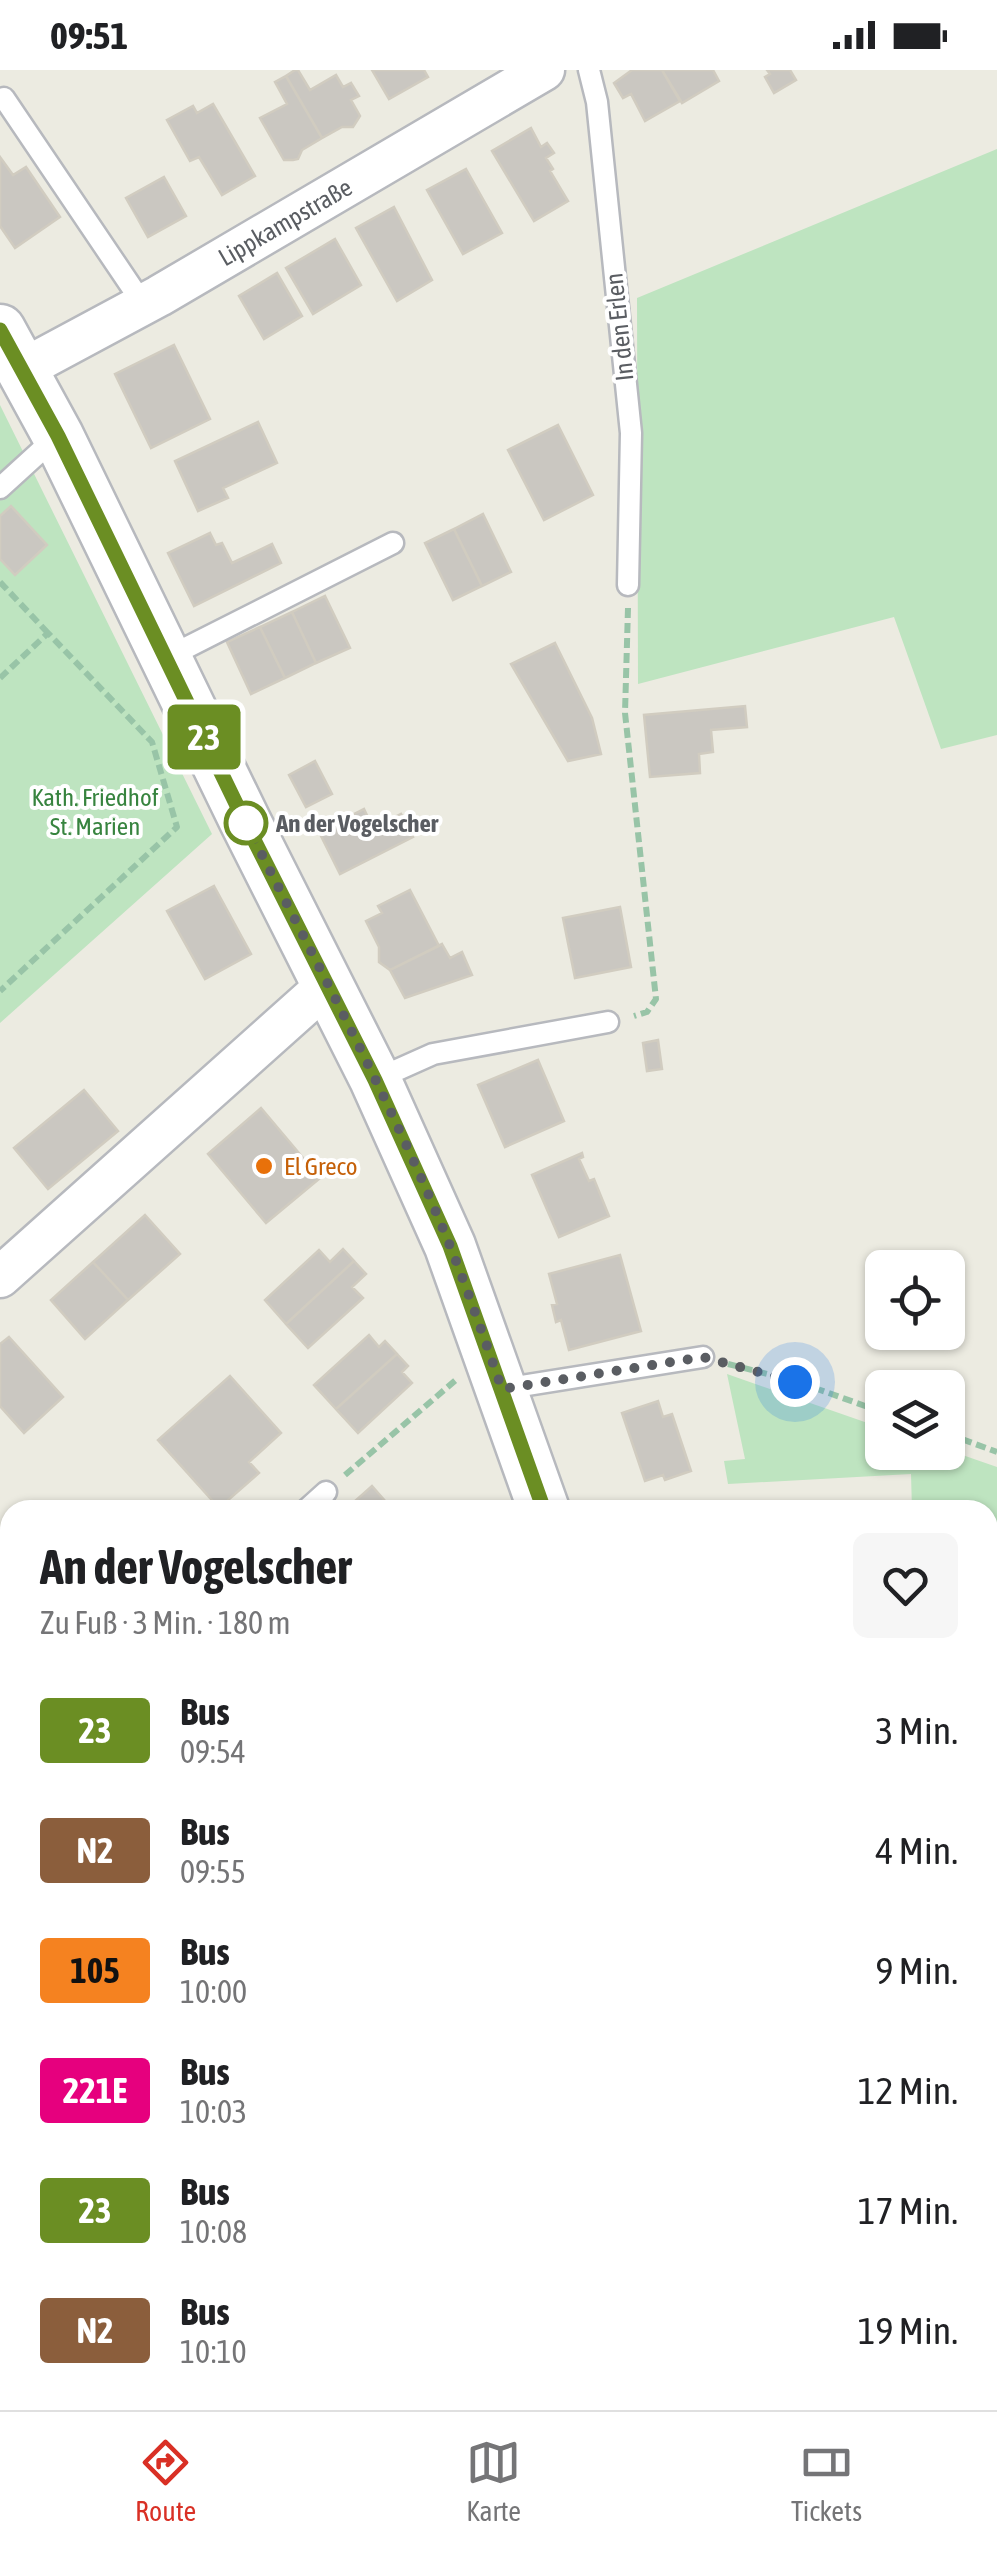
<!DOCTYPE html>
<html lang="de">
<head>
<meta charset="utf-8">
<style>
	:root { --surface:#fff; --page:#f6f6f6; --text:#202124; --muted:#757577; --line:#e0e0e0; --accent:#d93025 }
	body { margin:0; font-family:"Asap Condensed",sans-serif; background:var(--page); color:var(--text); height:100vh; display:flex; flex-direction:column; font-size:38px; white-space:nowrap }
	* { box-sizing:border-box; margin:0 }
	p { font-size:32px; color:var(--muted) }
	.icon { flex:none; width:55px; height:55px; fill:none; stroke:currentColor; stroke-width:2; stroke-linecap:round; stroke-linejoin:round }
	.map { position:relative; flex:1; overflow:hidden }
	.panel { position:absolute; left:0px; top:1430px; width:998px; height:910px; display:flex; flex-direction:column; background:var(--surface); border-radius:30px 30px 0 0; box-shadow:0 2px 8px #0004 }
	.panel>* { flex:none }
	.badge { padding:0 20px; border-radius:8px; font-size:35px; line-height:65px }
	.buttons { position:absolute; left:865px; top:1180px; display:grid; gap:20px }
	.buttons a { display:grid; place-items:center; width:100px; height:100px; border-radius:15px; background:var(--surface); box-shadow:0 2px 8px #0004; font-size:50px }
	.you { position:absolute; width:50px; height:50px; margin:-25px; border:8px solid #fff; border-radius:50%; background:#1a73e8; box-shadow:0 0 0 15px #1a73e833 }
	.map>.badge { position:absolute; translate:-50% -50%; box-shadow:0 0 0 5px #fff }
	.round { display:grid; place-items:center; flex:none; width:105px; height:105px; border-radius:15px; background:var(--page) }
	.overview { display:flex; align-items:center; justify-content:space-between; height:170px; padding:0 40px }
	h1 { font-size:48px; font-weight:700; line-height:75px }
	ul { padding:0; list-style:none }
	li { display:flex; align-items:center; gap:30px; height:120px; padding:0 40px }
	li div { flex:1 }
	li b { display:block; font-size:38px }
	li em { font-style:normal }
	li .badge { min-width:110px; font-weight:700; text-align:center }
	.status { display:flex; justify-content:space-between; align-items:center; height:70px; padding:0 50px; background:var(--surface); direction:ltr }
	.status svg { height:28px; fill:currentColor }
	.tab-bar { display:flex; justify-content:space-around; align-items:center; height:140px; border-top:2px solid var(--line); background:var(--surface); font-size:28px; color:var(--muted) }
	.tab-bar a { display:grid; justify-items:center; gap:5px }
	.tab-bar .active { color:var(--accent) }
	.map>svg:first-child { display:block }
	.green { fill:#bee4c0 }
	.building { fill:#cac7c1; stroke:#d1ccc0; stroke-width:2.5 }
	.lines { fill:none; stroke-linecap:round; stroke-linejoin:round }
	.service-casing { stroke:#b7b9be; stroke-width:25 }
	.minor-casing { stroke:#b7b9be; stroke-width:45 }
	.tertiary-casing { stroke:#b7b9be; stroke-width:55 }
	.path { stroke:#98c4a7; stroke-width:6; stroke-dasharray:10 5; stroke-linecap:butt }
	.service { stroke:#fff; stroke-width:20 }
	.minor { stroke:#fff; stroke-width:40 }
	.tertiary { stroke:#fff; stroke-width:50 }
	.line-casing { stroke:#fff; stroke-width:22 }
	.line { stroke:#6b8e23; stroke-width:15 }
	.walk { stroke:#5a5d62; stroke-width:10; stroke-dasharray:0 18 }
	.stop-dot { fill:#fff; stroke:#6b8e23; stroke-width:5 }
	.food-dot { fill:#e8710a; stroke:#fff; stroke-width:4 }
	.labels { text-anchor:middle; stroke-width:8; stroke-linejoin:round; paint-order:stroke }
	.street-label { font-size:25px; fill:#5a5d62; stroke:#fff }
	.park-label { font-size:25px; fill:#37843f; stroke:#fff }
	.stop-label { font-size:25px; font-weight:bold; fill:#5a5d62; stroke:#fff; text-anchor:start }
	.food-label { font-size:25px; fill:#c56008; stroke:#fff; text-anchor:start }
</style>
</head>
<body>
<div class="status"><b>09:51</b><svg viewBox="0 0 49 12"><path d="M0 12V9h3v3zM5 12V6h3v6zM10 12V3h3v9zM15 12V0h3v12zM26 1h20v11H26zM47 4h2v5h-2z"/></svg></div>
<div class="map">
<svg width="997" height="2340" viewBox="0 0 997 2340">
	<rect width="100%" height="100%" fill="#ecebe1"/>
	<path class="green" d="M997,79v586l-56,14 -47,-132 -256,67 -1,-386z
		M0,335l212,429 -212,189z
		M727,1304l155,54v24h66v-2l49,17v193l-9,-6v-144h-76l-1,-36 -183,10 -4,-23 21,-2z
		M997,1817v151l-9,5v-138z"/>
	<path class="building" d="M295,0h3l12,20 26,-15 7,12 8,-4 8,13 -8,4 9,16 -7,11h-11l-20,11 -36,-62z
		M372,0h52l4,7 -39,22z
		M632,0h30l18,31 -35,20 -14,-27 -8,4 -9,-15z
		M662,0h51l6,11 -37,22z
		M767,0h23l6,10 -22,13 -9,-16 5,-3z
		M286,6l36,62 -20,12 -4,9 -5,1h-9l-24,-42 27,-14 -12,-22z
		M213,34l42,72 -33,19 -23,-38 -9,4 -23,-41 26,-14 4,7z
		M531,58l10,19 6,-4 7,10 -8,5 7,11 -3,2 18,30 -34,20 -42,-70z
		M0,87l13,18 13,-8 34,50 -45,31 -15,-22z
		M466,99l36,64 -39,21 -36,-64z
		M164,107l22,39 -38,21 -22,-39z
		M394,137l38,73 -35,21 -41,-73z
		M335,169l26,46 -48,29 -27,-46z
		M277,203l25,43 -38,23 -25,-43z
		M174,275l36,74 -59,29 -36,-74z
		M258,352l19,41 -54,25 5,10 -30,13 -23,-50z
		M558,355l35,70 -49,25 -36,-70z
		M11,436l36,39 -32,30 -15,-16v-43z
		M483,444l28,58 -29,14 -28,-57z
		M454,459l28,57 -29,14 -28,-57z
		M210,463l6,12 6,-2 10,20 40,-19 9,19 -87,43 -26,-53z
		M325,526l25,52 -34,15 -24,-51z
		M292,542l24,51 -31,15 -25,-51z
		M260,557l25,51 -34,16 -24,-52z
		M555,573l37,75 9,36 -33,7 -57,-97z
		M745,636l2,21 -36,3 2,22 -14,2 1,19 -50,4 -6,-62z
		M315,691l17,33 -26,13 -17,-32z
		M364,739l9,19 28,-14 12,23 -73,37 -21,-42z
		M214,816l37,68 -46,25 -38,-68z
		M410,820l29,56 -49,24 -11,-8v-15l-13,-26 16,-8 -4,-7z
		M620,837l11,60 -56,11 -12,-60z
		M442,874l8,14 12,-6 10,23 -67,23 -15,-28z
		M658,970l4,29 -15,2 -4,-28z
		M538,990l26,61 -59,26 -27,-62z
		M84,1020l34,41 -70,58 -34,-41z
		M261,1038l59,70 -54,45 -58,-69z
		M582,1083l1,4 -4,2 10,22 5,-2 15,37 -50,21 -27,-62z
		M145,1145l35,39 -52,46 -35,-38z
		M343,1179l11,12 -68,63 -21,-24 54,-50 11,12z
		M620,1185l21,76 -72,19 -8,-30 -5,2 -4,-17 5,-1 -8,-30z
		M354,1191l12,13 -14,13 11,11 -55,50 -22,-24z
		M93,1192l35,38 -43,39 -34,-39z
		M369,1265l10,12 6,-6 12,13 -61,55 -22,-24z
		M9,1267l54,60 -39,36 -24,-27v-62z
		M397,1284l11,12 -6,6 10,11 -54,50 -22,-24z
		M230,1306l51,57 -32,29 10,11 -40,35 -61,-68z
		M658,1331l5,16 9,-3 19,57 -26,9 -2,-5 -18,6 -23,-68z
		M372,1416l21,24h-48z
		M0,1819l10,12v79l-10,8z
		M997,2211v18l-9,4v-19z
		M997,2230v21l-9,3v-21z
		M0,2255l10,8v29l-10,13z
		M988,2267l9,26v39l-23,8h-23l-4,-10h41z
		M489,2330h37l-7,10h-37z"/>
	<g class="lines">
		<g class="service-casing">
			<path id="service" d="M589,0l8,32 34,331 -3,152
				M0,30l4,-2 139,206
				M0,418l56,-51
				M166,588l227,-115
				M377,1009l56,-25 175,-32
				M503,1319l200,-32
				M306,1440l20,-18
				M0,2081l10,9"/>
		</g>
		<g class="minor-casing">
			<path id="minor" d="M23,299l136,-73 385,-226
				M0,1207l328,-293
				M0,1729l10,-9
				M0,1972l10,10
				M0,2131l10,-10"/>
		</g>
		<g class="tertiary-casing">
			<path id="tertiary" d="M0,260l58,106 187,385 130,258 75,167 94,264
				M846,2330l3,10"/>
		</g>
		<path class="path" d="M0,512l48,51
			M628,538l-3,105 31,286 -9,13 -13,4
			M0,608l48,-45 104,109 25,85 -177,164
			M728,1294l67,17 87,31
			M948,1364l49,18
			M345,1405l112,-96"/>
		<use href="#service" class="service"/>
		<use href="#minor" class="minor"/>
		<use href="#tertiary" class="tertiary"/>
	</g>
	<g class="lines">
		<g class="line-casing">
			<path id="line" d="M0,260l58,106 187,386 130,258 75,166 94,264"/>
		</g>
		<use href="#line" class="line"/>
		<path class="walk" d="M246,753c67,134 146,279 204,423 19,47 35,95 52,143l201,-32 92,25"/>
	</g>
	<circle class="stop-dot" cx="246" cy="753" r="20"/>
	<circle class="food-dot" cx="264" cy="1096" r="10"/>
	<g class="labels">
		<g class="street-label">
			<text transform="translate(285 152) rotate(-30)" y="9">Lippkampstraße</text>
			<text transform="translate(619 257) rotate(-96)" y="9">In den Erlen</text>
		</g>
		<g class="park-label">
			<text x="95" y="736">Kath. Friedhof<tspan x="95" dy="29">St. Marien</tspan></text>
		</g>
		<g class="stop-label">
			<text x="276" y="762">An der Vogelscher</text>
		</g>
		<g class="food-label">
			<text x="284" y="1105">El Greco</text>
		</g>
	</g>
</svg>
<div class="buttons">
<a><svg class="icon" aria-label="locate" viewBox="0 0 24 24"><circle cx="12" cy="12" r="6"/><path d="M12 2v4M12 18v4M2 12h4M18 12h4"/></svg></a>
<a><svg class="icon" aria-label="layers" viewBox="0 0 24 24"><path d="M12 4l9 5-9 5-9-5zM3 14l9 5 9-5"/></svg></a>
</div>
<div class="you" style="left:795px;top:1312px"></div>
<b class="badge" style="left:204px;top:667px;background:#6b8e23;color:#fff">23</b>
<section class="panel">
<div class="overview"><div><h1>An der Vogelscher</h1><p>Zu Fuß · 3 Min. · 180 m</p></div><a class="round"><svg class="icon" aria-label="heart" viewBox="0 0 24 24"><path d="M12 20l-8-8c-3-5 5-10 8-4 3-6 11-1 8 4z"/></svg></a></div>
<ul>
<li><span class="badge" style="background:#6b8e23;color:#fff">23</span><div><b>Bus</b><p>09:54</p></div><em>3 Min.</em></li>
<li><span class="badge" style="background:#8b5e3c;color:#fff">N2</span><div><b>Bus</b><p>09:55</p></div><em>4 Min.</em></li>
<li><span class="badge" style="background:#f58220;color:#111">105</span><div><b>Bus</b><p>10:00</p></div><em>9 Min.</em></li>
<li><span class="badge" style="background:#e6007e;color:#fff">221E</span><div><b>Bus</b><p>10:03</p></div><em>12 Min.</em></li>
<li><span class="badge" style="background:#6b8e23;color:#fff">23</span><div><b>Bus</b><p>10:08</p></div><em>17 Min.</em></li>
<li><span class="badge" style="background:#8b5e3c;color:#fff">N2</span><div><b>Bus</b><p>10:10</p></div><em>19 Min.</em></li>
</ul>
</section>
</div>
<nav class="tab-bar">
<a class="active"><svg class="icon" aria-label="directions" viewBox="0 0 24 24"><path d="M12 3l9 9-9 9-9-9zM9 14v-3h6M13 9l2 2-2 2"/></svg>Route</a>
<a><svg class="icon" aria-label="map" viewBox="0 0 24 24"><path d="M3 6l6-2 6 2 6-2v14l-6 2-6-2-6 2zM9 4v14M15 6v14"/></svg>Karte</a>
<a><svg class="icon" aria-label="tickets" viewBox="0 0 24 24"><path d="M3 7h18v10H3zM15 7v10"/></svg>Tickets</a>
</nav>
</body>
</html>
